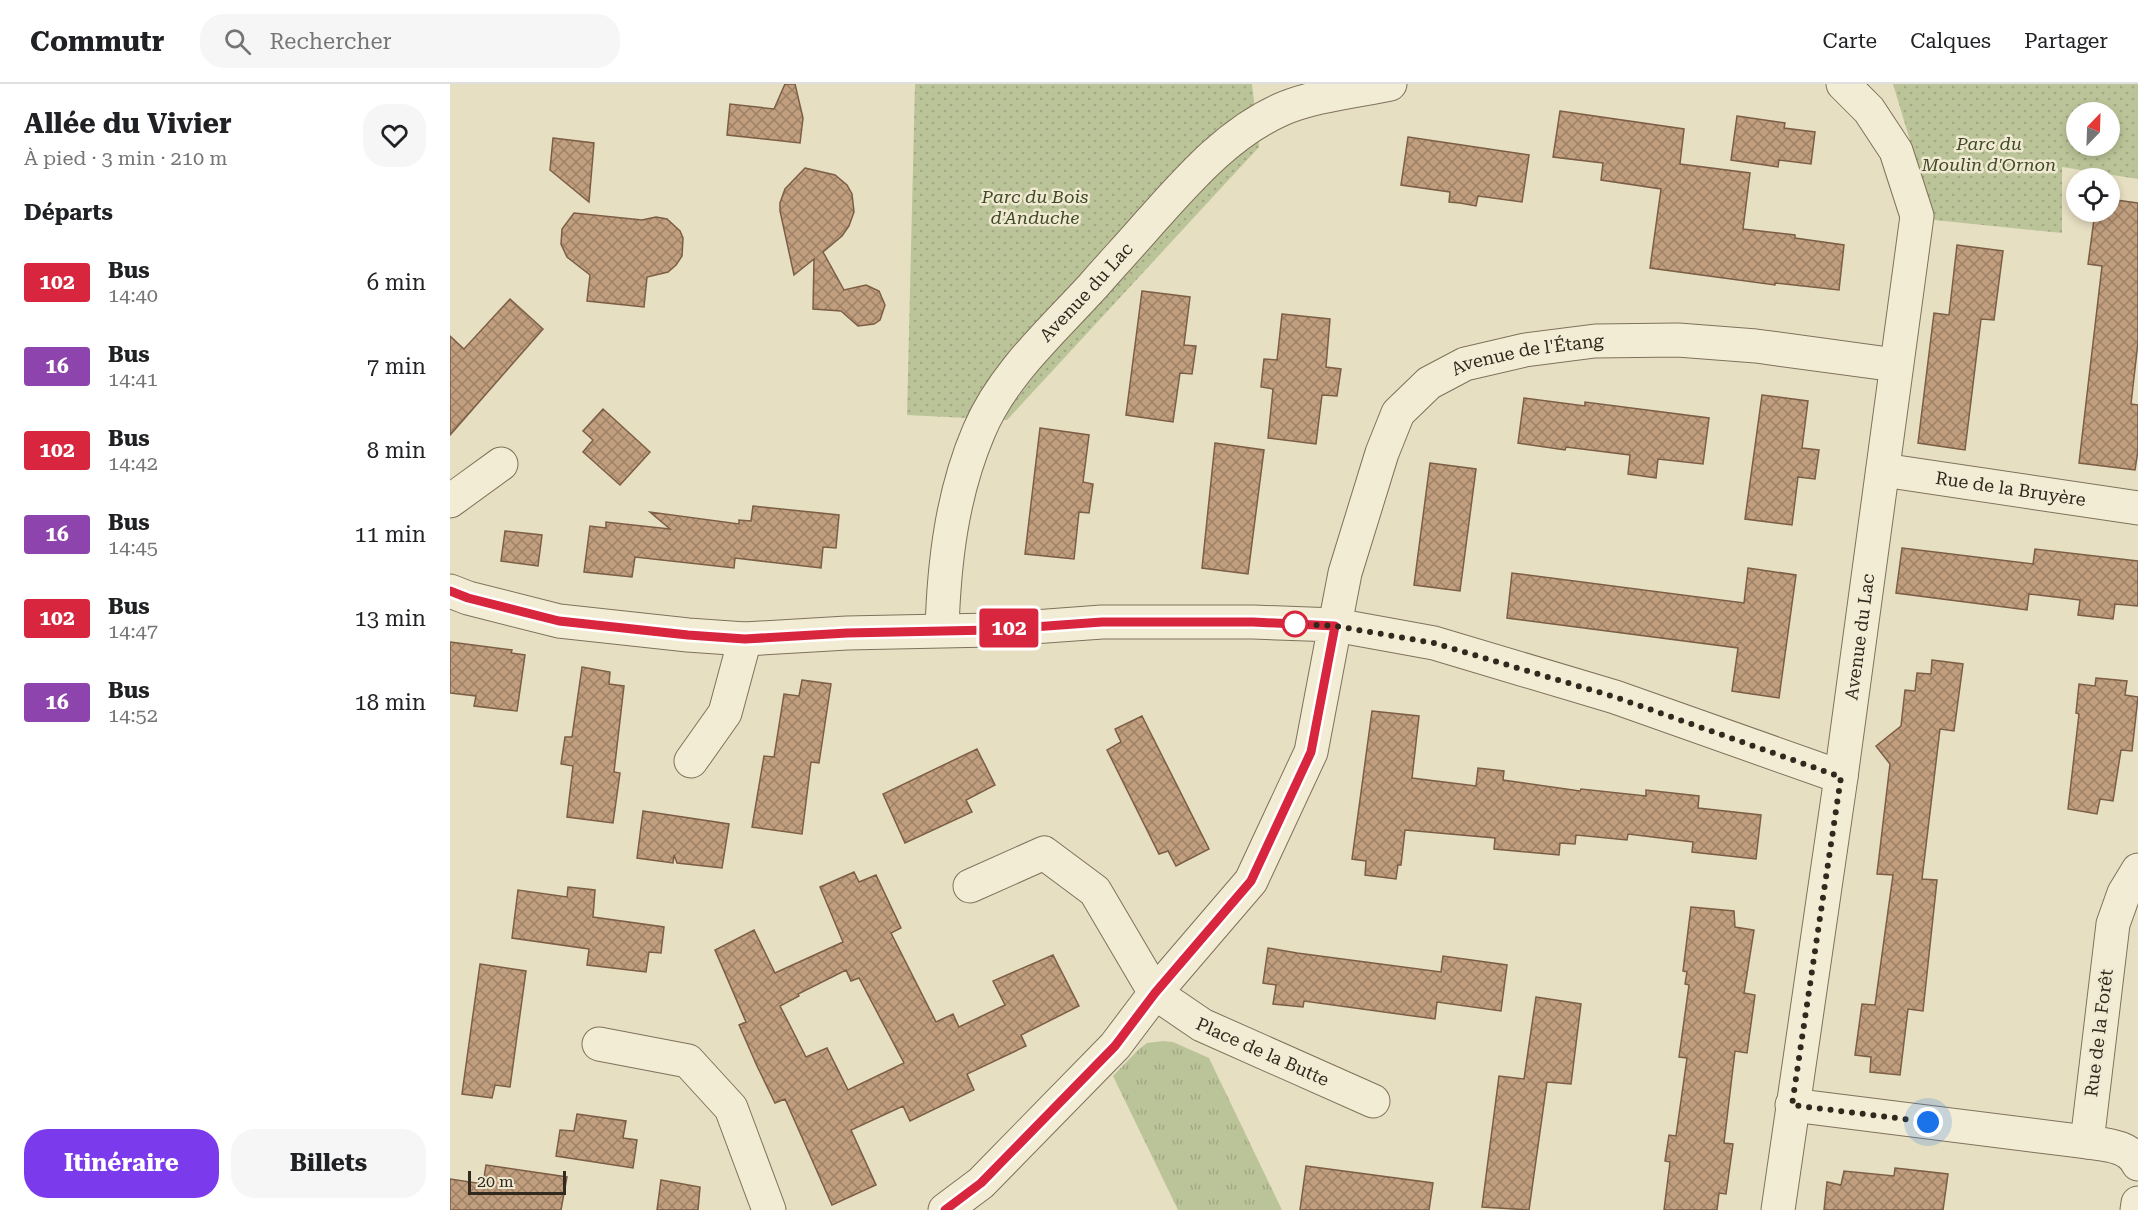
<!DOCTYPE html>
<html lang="fr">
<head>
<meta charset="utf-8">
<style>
	:root { --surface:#fff; --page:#f6f6f6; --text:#202124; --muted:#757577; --line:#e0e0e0; --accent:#7c3aed }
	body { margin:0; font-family:"Roboto Serif",serif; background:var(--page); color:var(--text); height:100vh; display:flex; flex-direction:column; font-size:22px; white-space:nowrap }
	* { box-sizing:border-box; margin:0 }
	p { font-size:20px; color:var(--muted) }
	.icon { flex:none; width:33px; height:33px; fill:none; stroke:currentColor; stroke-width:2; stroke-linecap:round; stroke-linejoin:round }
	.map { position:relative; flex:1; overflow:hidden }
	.side { display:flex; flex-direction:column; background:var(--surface); width:450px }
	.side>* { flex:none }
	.badge { padding:0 12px; border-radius:4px; font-size:21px; line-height:39px }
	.needle { width:39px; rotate:23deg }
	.controls { position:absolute; left:1616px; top:18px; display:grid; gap:12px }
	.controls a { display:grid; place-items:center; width:54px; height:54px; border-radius:50%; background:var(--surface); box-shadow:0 3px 9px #0003; font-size:30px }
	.scale { position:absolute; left:18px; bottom:15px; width:98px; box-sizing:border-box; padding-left:6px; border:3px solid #31281e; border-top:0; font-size:16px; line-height:21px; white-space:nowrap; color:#31281e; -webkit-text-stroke:4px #f0e9d1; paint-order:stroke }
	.you { position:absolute; width:30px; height:30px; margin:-15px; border:4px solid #fff; border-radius:50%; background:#1a73e8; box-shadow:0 0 0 9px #1a73e833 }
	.map>.badge { position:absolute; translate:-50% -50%; box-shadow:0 0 0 3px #fff }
	h2 { padding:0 24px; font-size:22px; line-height:54px }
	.round { display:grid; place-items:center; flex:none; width:63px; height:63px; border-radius:24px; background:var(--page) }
	.overview { display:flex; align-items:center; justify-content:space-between; height:102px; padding:0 24px }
	h1 { font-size:28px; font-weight:700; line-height:45px }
	.primary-button { display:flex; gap:12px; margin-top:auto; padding:12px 24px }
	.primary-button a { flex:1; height:69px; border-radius:24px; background:var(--accent); color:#fff; font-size:24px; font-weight:700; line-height:69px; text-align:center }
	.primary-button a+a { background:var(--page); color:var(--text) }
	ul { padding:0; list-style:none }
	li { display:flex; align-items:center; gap:18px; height:84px; padding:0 24px }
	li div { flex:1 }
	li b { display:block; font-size:22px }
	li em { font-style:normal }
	li .badge { min-width:66px; font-weight:700; text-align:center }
	header { display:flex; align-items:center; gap:36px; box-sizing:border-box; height:84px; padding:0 30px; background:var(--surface); border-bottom:2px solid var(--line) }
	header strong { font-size:28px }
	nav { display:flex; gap:33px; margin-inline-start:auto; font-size:21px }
	.search { width:420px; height:54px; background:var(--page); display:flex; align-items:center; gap:15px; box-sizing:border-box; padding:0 21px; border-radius:24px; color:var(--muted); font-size:22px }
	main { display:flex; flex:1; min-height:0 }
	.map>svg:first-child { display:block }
	.grass { fill:url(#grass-tufts) }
	.park { fill:url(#park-dots); fill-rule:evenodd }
	.building { fill:url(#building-cross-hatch); stroke:#7b5e45; stroke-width:1.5; fill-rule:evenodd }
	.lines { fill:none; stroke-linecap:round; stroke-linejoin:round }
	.minor-casing { stroke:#7f715c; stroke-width:35 }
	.minor { stroke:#f3ecd4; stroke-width:33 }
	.line-casing { stroke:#fff; stroke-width:14 }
	.line { stroke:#d7263d; stroke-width:9 }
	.walk { stroke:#31281e; stroke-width:6; stroke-dasharray:0 10.8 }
	.stop-dot { fill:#fff; stroke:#d7263d; stroke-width:3 }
	.labels { text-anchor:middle; stroke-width:5; stroke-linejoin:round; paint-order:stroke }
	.park-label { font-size:18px; font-style:italic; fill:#3f4a27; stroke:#f0e9d1 }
	.street-label { font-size:18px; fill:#31281e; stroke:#f0e9d1 }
</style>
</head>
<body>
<header>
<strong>Commutr</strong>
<div class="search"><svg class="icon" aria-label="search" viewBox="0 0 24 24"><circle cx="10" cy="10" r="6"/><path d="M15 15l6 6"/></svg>Rechercher</div>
<nav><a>Carte</a><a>Calques</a><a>Partager</a></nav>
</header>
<main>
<section class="side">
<div class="overview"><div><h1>Allée du Vivier</h1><p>À pied · 3 min · 210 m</p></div><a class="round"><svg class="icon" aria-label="heart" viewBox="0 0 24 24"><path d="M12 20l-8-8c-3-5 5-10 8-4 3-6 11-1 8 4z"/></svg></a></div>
<h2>Départs</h2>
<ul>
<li><span class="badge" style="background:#d7263d;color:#fff">102</span><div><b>Bus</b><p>14:40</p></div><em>6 min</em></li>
<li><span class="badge" style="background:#8e44ad;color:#fff">16</span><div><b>Bus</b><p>14:41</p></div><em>7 min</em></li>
<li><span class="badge" style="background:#d7263d;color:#fff">102</span><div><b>Bus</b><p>14:42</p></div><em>8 min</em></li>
<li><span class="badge" style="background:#8e44ad;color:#fff">16</span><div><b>Bus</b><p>14:45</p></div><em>11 min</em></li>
<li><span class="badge" style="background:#d7263d;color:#fff">102</span><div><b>Bus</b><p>14:47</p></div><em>13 min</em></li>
<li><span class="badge" style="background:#8e44ad;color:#fff">16</span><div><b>Bus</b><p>14:52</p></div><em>18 min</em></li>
</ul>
<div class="primary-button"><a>Itinéraire</a><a>Billets</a></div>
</section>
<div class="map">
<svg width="1688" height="1126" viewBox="0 0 1688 1126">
	<defs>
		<pattern id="grass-tufts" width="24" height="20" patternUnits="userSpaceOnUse" patternTransform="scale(1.5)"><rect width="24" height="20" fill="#bbc498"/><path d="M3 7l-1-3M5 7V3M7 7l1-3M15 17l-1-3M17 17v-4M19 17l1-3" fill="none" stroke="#a1a883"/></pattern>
		<pattern id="park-dots" width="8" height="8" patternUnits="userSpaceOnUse" patternTransform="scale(1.5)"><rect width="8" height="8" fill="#bbc498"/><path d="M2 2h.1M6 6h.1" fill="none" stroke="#a1a883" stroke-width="1.8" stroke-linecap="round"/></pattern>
		<pattern id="building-cross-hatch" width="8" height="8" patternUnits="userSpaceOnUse" patternTransform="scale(1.5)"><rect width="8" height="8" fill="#c19e7d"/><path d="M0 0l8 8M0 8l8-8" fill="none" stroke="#9d8166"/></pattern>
	</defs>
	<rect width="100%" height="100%" fill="#e7dfc2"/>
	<path class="grass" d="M713,957l10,1 36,16 73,152h-104l-65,-134 26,-27 8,-6z"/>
	<path class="park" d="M465,0h337l7,63 -252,273 -100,-5z
		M1443,0h245v95l-76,-12v66l-128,-13zM1626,28h33v34h-33z"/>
	<path class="building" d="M335,0h10l8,34 -3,25 -73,-8 3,-31 44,5z
		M1110,27l124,18 -4,35 70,9 -7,56 52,6v3l49,7 -5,45 -64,-7v2l-125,-17 11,-79 -60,-9 2,-17 -50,-6z
		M1287,32l48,7 -1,5 31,4 -4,32 -32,-4 -1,7 -47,-7z
		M958,53l121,18 -7,47 -44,-6 -2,10 -16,-3 -11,-1 1,-10 -49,-7z
		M103,54l41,5 -5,59 -39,-32z
		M355,84l30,7 12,10 5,9 2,18 -5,14 -7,10 -19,16 21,38 22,-5 13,6 6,14 -5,15 -6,4 -16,2 -17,-15 -28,-2 1,-50 -20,16 -14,-64v-8l5,-14z
		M1659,115l29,4v139l-7,62 7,1v45l-3,20 -56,-7 23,-197 -14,-2 7,-52h14z
		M124,129l68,7 14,-3 11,2 13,12 3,7 -1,18 -6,9 -8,7 -21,5 -3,30 -57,-6 3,-26 -23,-18 -6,-13 1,-15z
		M1507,161l46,6 -9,69 -13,-1 -16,131 -47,-7 16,-130 15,2z
		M692,207l48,6 -6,48 12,1 -4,28 -12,-1 -7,49 -47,-7z
		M60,215l33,30 -93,106v-99l14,13z
		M832,230l48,5 -4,48 15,2 -4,27 -15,-1 -6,49 -48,-6 5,-49 -12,-2 3,-28 13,1z
		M1312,311l46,6 -6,47 17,2 -2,14 -2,15 -17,-2 -6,48 -47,-6z
		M1074,314l61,8v-4l124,16 -6,46 -45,-5 -2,19 -28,-4 2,-19 -64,-8 -1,3 -47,-7z
		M153,325l47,43 -30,33 -37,-33 10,-12 -10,-9z
		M590,344l49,7 -6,47 10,2 -4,29 -10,-1 -5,47 -49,-5z
		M765,359l49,7 -16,124 -46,-6z
		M980,379l46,6 -16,122 -46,-6z
		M303,422l86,9 -3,33 -13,-1 -2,21 -86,-10 -1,10 -99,-11 -3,20 -48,-5 6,-46 16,2v-6l64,7 -20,-17 89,12v-4l12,1z
		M55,447l37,4 -4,31 -37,-5z
		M1452,464l131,16 2,-15 103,12v45l-23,-2 -2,15 -35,-4 2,-15 -51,-6 -2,16 -131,-17z
		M1298,484l48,7 -17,123 -47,-7 6,-43 -231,-30 5,-45 232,30z
		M0,558l62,8 -1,3 14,2 -8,56 -43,-5 2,-10 -26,-3z
		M1482,576l31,4 -9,67 -14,-2 -18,150 15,1 -14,131 -15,-2 -8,66 -30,-3 1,-15 -16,-2 7,-51 13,1 18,-130 -16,-1 13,-110 -14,-18 25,-20 4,-36 10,1 2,-18 14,1z
		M132,583l28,5 -1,12 15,2 -10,86 6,1 -7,50 -46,-6 6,-51 -12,-2 4,-27h7z
		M1646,594l31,3 -2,14 13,2 -6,54 -11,-1 -8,51 -13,-2 -3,15 -29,-5 11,-95 -3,-1 3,-29 16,2z
		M352,596l29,4 -12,79 -8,-1 -9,72 -50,-7 12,-71 10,1 10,-63 15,2z
		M922,627l47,5 -7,62 64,8 2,-18 26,3 -1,9 77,11 1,-2 65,7v-6l53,6 -1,12 63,7 -5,44 -64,-7 1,-10 -65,-8 -1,6 -51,-5 -1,9 -15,-1 -1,12 -65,-6 1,-11 -90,-8 -4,35h-3l-2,14 -31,-4 1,-14 -14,-2z
		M692,632l67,133 -33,17 -8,-15 -9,3 -52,-104 14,-8 -6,-13z
		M527,665l18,36 -29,15 6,12 -67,31 -22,-49z
		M193,727l86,13 -7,44 -45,-5 -3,-8 -1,8 -36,-5z
		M404,788l5,10 17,-7 25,53 -10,5 45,89 17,-8 6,13 46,-22 -12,-24 60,-26 26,51 -58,29 5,11 -59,28 7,16 -64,31 -7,-15 -52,24 25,55 -44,20 -47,-106 -10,4 -18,-37 -18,-41 7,-3 -31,-72 39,-20 21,43 68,-31 -23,-55zM396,886l5,11 8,-3 45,85 -56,27 -21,-42 -21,9 -26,-51 19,-10 -1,-2z
		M118,803l27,3 -2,27 71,10 -3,26 -12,-1 -3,20 -59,-7 2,-16 -77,-11 6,-48 49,7z
		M1241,823l43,4 1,16 19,3 -10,63 11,2 -8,58 -12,-2 -11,92 9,1 -7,50 -7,-1 -2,17h-53l6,-48 -5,-1 4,-26 7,1 11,-78 -8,-1 10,-72 -4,-1 2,-12 -4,-1z
		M818,864l29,5 144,19 2,-16 64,9 -6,46 -64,-9 -2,17 -131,-18 -1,6 -30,-3 3,-19 -13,-2z
		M30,880l46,7 -16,116 -15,-2 -3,13 -30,-4z
		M1086,913l45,7 -10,80 -24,-2 -18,128 -47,-3 17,-131 25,3z
		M127,1030l49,7 -3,17 14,2 -4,28 -77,-12 4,-26 14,1z
		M36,1081l81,12 -6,33h-111v-31l33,5z
		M856,1082l127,17 -4,27h-129z
		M1445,1084l53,6 -5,36h-119l3,-28 14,3 3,-14 50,5z
		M211,1096l39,7 -2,23h-41z"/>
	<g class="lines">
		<g class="minor-casing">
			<g id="minor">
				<path id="s1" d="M1433,386l255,38"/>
				<path d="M0,417l51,-37"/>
				<path d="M0,507l18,7 91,23 129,14 57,4 102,-6 144,-3 111,-8h151l82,3 -24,127 -60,129 -96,112 -40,53 -134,137 -36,27"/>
				<path id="s2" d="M492,546c2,-68 10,-136 37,-199 24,-57 73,-100 114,-145 19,-22 39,-43 57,-64 38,-42 77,-88 130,-112 31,-14 76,-19 110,-26"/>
				<path d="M241,677l34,-48 20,-74"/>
				<path id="s3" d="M1391,693l-226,-80 -181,-54 -99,-18 10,-52 37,-120 16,-40 31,-30 36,-19 60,-14 70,-9 83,-1 78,6 140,19"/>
				<path d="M1688,786l-14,23 -11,31 -26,218c18,3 42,3 51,22"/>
				<path id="s4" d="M520,802l74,-33 51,38 60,102 47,32 171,76"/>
				<path d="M149,960l89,17 43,47 38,102"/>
				<path d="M1342,1021l295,37"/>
				<path id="s5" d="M1328,1126l63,-433 76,-561 -21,-65 -27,-41 -26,-26"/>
				<path d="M1687,1126l1,-7"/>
			</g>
		</g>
		<use href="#minor" class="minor"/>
	</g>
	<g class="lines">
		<g class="line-casing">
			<path id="line" d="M0,507l18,7 91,23 129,14 57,4 102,-6 144,-3 111,-8h151l82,4 -24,126 -60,129 -96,112 -40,53 -134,137 -36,27"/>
		</g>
		<use href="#line" class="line"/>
		<path class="walk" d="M845,540l40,2 99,17 181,54 226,80 -49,328 136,17"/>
	</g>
	<circle class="stop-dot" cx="845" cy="540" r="12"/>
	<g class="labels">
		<g class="park-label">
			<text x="1539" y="66">Parc du<tspan x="1539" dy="21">Moulin d'Ornon</tspan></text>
			<text x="585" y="119">Parc du Bois<tspan x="585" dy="21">d'Anduche</tspan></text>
		</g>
		<g class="street-label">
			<text dy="6" stroke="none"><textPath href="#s2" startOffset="380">Avenue du Lac</textPath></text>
			<text dy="6" stroke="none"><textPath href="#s3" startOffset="898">Avenue de l'Étang</textPath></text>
			<text dy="6" stroke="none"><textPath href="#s1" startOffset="129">Rue de la Bruyère</textPath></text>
			<text dy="6" stroke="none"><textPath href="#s5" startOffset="579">Avenue du Lac</textPath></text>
			<text transform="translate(1649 949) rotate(-83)" y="6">Rue de la Forêt</text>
			<text dy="6" stroke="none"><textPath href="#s4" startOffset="386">Place de la Butte</textPath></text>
		</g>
	</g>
</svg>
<div class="controls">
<a><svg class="needle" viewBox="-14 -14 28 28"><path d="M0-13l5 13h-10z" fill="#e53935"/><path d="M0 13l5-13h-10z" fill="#757577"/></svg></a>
<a><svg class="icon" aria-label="locate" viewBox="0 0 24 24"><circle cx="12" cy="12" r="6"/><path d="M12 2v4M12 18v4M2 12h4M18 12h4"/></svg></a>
</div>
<div class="scale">20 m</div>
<div class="you" style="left:1478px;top:1038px"></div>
<b class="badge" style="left:559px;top:544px;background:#d7263d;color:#fff">102</b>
</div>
</main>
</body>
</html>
